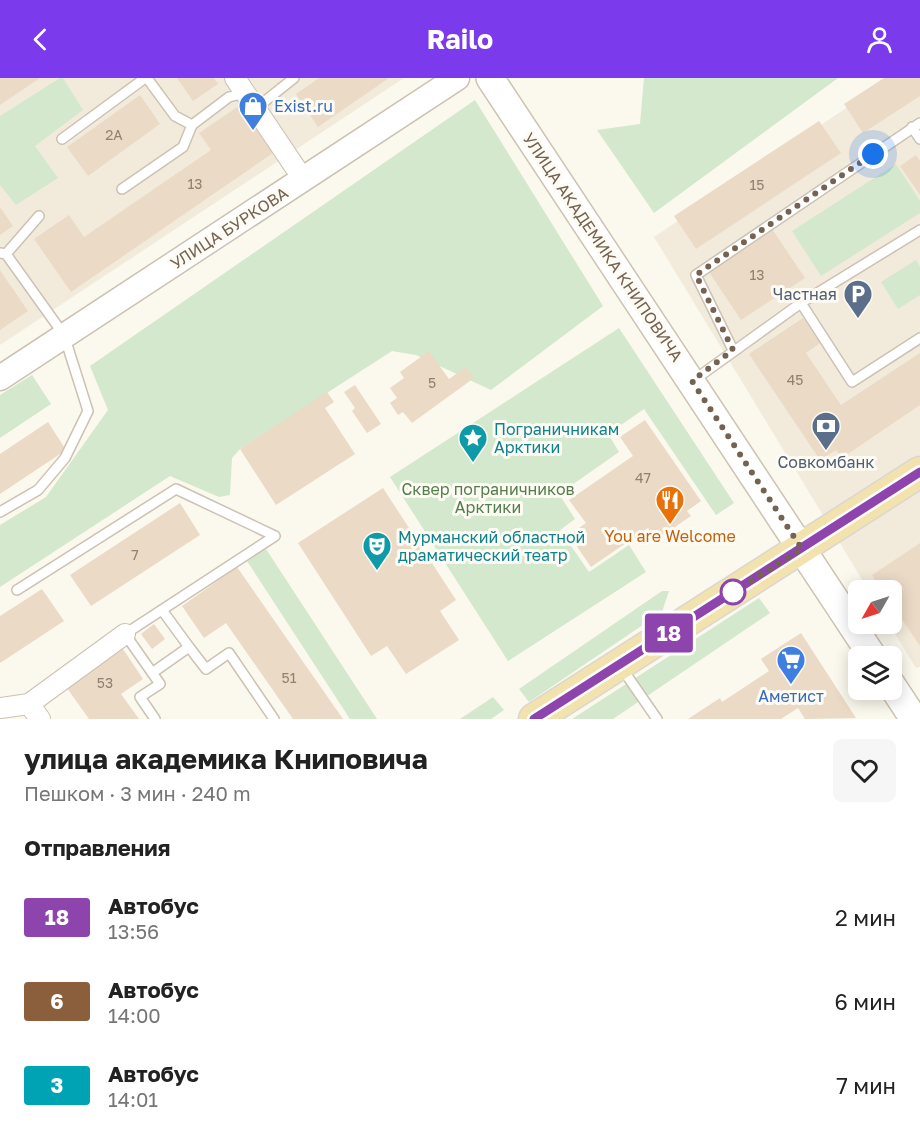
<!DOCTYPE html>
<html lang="ru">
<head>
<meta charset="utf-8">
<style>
	:root { --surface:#fff; --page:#f6f6f6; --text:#222; --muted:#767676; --accent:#7c3aed }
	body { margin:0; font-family:"Golos Text",sans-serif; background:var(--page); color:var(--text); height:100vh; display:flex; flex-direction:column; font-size:22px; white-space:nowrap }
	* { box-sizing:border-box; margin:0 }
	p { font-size:20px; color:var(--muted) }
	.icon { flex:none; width:33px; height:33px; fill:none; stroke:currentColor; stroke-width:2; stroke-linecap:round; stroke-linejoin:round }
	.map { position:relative; height:641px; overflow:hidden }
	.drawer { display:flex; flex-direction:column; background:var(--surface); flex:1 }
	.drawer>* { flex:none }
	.badge { padding:0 12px; border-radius:4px; font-size:21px; line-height:39px }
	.needle { width:39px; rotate:231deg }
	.fabs { position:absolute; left:848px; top:502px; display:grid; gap:12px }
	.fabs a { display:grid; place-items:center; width:54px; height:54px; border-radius:9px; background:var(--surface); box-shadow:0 3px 15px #0003; font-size:30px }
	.you { position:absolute; width:30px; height:30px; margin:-15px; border:4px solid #fff; border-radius:50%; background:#1a73e8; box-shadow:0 0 0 9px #1a73e833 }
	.map>.badge { position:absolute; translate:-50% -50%; box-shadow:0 0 0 3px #fff }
	h2 { padding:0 24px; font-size:22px; line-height:54px }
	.round { display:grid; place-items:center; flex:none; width:63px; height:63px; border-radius:9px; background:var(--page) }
	.summary { display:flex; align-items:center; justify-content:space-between; height:102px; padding:0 24px }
	h1 { font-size:28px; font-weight:700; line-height:45px }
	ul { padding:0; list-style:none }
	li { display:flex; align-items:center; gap:18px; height:84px; padding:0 24px }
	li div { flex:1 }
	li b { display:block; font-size:22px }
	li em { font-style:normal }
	li .badge { min-width:66px; font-weight:700; text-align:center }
	header { display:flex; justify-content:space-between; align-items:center; height:78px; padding:0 24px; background:var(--accent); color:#fff; font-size:27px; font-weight:700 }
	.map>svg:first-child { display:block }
	.residential { fill:#f2ebdc }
	.green { fill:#d3e8cc }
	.building { fill:#ebdac6 }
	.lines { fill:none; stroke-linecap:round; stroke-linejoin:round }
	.service-casing { stroke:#ccc2b3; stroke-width:12 }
	.minor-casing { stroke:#ccc2b3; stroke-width:22 }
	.tertiary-casing { stroke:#ccc2b3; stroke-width:27 }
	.secondary-casing { stroke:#cec3b1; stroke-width:30 }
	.primary-casing { stroke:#dbd6d2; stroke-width:33 }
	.service { stroke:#fff; stroke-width:9 }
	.minor { stroke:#fff; stroke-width:20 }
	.tertiary { stroke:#fff; stroke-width:24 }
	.secondary { stroke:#fff; stroke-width:27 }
	.primary { stroke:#f1e2ae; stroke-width:30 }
	.line-casing { stroke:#fff; stroke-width:14 }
	.line { stroke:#8e44ad; stroke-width:9 }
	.walk { stroke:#746352; stroke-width:6; stroke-dasharray:0 10.8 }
	.stop-dot { fill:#fff; stroke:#8e44ad; stroke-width:3 }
	.labels { text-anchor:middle; stroke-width:6; stroke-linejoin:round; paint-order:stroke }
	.number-label { font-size:14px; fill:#92816f }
	.shop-label { font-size:16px; fill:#366cbe; stroke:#fdfbf3; text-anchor:start }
	.street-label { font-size:16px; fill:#746352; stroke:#fdfbf3 }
	.service-label { font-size:16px; fill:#4e5e75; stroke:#fdfbf3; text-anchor:end }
	.culture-label { font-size:16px; fill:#0d838f; stroke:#fdfbf3; text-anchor:start }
	.park-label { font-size:16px; fill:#557e4e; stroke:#fdfbf3 }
	.food-label { font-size:16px; fill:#c56008; stroke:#fdfbf3 }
</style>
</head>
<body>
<header><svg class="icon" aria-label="back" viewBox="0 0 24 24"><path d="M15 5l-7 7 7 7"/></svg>Railo<svg class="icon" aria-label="person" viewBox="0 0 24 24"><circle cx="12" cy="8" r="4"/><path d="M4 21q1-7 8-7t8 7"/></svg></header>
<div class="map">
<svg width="920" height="641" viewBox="0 0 920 641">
	<rect width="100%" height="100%" fill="#fbf8ed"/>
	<path class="residential" d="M0,0h404l-404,267z
		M891,0h29v589l-4,1 -27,-44h2v-33h-22l-215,-354z"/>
	<path class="green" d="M60,0h3l20,32 -48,36 23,32 -42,27 -16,-20v-69z
		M644,0h194l-184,135 -57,-83 43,-6z
		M475,22l128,206 -112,84 -75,-35 -24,-4 -152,98 -8,9 -2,37 -11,2 -49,-21 -170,111v-62l46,-28 62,-87 -18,-44z
		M896,86l24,37v12l-99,63 -29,-45z
		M916,182l4,7v28l-22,14 -17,-27z
		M619,250l115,175 -18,12 -72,-106 -36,25 11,18 -60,42 16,25 -15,11 29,42 40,-27 17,27 -138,89 -118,-184z
		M32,297l19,29 -51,34v-43z
		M266,471l111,170h-27l-103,-158z
		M662,513h7l-7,21 -133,90 -10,-13z
		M759,520l11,15 -157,106h-41z
		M493,619l11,13 -13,9h-31z"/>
	<path class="building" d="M0,0h40l-40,27z
		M177,0h37l4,6 -25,17z
		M319,0h70l-71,49 -22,-33z
		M884,0h36v18l-57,37 -19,-29z
		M140,17l20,29 -72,52 -21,-29z
		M240,27l33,48 -202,139 -37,-53 35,-24 15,22 127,-87 -12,-17z
		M819,43l22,32 -145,96 -22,-33z
		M916,77l4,6v34l-20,-29z
		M0,129l13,19 -13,9z
		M772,151l33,49 -64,42 -32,-48z
		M0,192l28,41 -28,19z
		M803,240l17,25 -14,10 35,52 79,-52v52l-78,53 -6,-8 -16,10 -71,-106z
		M429,273l20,28 17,-12 8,11 -62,45 -9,-11 -5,3 -8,-12 7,-5 -7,-10 14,-10 -4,-6z
		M355,307l26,39 -14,9 -15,-22 3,-3 -11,-16z
		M327,314l7,10 -9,6 30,46 -79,51 -36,-56z
		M645,342l56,81 -14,10 4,5 -35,24 -8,-12 -57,39 -22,-32 17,-12 -17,-23 64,-44 -13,-19z
		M48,344l18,28 -66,44v-40z
		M383,410l73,112 -16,11 19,29 -53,34 -19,-28 -16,10 -73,-113z
		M180,425l20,32 -109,71 -21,-31z
		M920,465v103l-29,-43v-12h-8l-11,-16z
		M237,489l106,152h-50l-67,-96 -22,15 -22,-32z
		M42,511l22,32 -64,42v-47z
		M154,546l11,15 -13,10 -11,-15z
		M801,555l55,85 -51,1 -7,-11 -17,11h-93l32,-21 2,4 47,-31 -8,-12z
		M123,571l20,30 -22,15 18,25h-50l-22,-31z"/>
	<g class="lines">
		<g class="service-casing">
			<path id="service" d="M147,0l28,38 17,9
				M255,31l39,-31
				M912,49l8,12
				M62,61l83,-61
				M122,111l61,-42 9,-22 37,-28 16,-4
				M0,175l6,1 58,81 24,76 -23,47 -27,32 -38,22
				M6,176l33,-38
				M801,225l51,79 68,-44
				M733,272l-37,-75 224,-152
				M694,302l107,-77 119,-73
				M17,512l159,-101 99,47
				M162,532l27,37
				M621,589l36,52
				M152,595l37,-26 17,22 23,-16 45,66
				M155,641l-15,-22 20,-13 -35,-50 150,-98"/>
		</g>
		<g class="minor-casing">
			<path id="minor" d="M235,0l68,101
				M29,626l11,15
				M0,630l29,-4 96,-70"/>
		</g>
		<g class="tertiary-casing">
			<path id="tertiary" d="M0,300l457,-300"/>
		</g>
		<g class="secondary-casing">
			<path id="secondary" d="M490,0l383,579
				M891,606l23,35"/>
		</g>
		<g class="primary-casing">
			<path id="primary" d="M534,641l386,-247"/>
		</g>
		<use href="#service" class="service"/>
		<use href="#minor" class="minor"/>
		<use href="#tertiary" class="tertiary"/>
		<use href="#secondary" class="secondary"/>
		<use href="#primary" class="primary"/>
	</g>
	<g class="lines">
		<g class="line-casing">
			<path id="line" d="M534,641l386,-247"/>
		</g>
		<use href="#line" class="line"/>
		<path class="walk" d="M733,514l69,-43 -110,-168 41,-31 -37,-75 177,-121"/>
	</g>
	<defs>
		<g id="shop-pin" transform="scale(1.5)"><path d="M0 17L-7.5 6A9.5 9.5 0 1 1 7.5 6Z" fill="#3f7fe0" stroke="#fdfbf3"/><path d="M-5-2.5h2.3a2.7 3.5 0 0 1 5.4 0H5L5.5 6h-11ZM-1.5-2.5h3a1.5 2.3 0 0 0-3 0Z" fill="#fff"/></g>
		<g id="parking-pin" transform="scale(1.5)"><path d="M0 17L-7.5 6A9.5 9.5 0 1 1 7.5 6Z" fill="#5c6f8a" stroke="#fdfbf3"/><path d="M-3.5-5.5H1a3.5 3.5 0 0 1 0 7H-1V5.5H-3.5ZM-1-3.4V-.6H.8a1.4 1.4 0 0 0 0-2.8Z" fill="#fff"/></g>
		<g id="bank-pin" transform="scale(1.5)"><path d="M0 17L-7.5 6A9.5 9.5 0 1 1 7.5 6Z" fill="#5c6f8a" stroke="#fdfbf3"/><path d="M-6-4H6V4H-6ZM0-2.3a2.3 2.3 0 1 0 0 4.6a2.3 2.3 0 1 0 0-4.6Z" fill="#fff"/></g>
		<g id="sight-pin" transform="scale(1.5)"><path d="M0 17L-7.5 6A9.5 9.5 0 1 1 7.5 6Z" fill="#0f9aa8" stroke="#fdfbf3"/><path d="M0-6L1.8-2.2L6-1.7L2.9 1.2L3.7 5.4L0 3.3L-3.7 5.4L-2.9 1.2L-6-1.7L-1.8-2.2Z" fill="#fff"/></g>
		<g id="restaurant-pin" transform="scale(1.5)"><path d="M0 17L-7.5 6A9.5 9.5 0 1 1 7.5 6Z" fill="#e8710a" stroke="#fdfbf3"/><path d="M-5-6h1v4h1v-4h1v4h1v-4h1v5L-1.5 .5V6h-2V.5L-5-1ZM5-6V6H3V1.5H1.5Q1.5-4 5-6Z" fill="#fff"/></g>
		<g id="theatre-pin" transform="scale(1.5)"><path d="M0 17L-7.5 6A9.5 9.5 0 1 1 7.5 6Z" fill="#0f9aa8" stroke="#fdfbf3"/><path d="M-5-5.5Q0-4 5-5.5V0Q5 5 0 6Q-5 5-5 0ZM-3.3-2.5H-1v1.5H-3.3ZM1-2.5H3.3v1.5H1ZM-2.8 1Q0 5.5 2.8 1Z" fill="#fff"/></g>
		<g id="supermarket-pin" transform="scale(1.5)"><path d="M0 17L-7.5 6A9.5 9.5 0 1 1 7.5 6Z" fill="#3f7fe0" stroke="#fdfbf3"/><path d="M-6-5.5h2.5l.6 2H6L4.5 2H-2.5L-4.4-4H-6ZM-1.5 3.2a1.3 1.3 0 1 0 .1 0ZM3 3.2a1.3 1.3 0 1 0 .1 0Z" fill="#fff"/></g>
	</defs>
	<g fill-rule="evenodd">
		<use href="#shop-pin" x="253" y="28"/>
		<use href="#parking-pin" x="858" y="216"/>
		<use href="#bank-pin" x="826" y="348"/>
		<use href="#sight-pin" x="473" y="360"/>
		<use href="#restaurant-pin" x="670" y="422"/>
		<use href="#theatre-pin" x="377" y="468"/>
		<use href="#supermarket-pin" x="791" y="582"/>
	</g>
	<circle class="stop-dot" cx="733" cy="514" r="12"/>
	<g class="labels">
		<g class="number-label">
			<text x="114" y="62">2А</text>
			<text x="195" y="111">13</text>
			<text x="757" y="112">15</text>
			<text x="757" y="202">13</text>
			<text x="795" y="307">45</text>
			<text x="432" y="310">5</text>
			<text x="643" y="405">47</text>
			<text x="135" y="482">7</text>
			<text x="289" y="605">51</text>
			<text x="105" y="610">53</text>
		</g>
		<g class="shop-label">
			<text x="274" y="34">Exist.ru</text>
			<text x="791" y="624" text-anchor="middle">Аметист</text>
		</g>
		<g class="street-label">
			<text transform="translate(229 150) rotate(-33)" y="6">УЛИЦА БУРКОВА</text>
			<text transform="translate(603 169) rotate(56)" y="6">УЛИЦА АКАДЕМИКА КНИПОВИЧА</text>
		</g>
		<g class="service-label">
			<text x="837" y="222">Частная</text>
			<text x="826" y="390" text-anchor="middle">Совкомбанк</text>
		</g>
		<g class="culture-label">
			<text x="494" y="357">Пограничникам<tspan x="494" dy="18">Арктики</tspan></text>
			<text x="398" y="465">Мурманский областной<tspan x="398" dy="18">драматический театр</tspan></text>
		</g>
		<g class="park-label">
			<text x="488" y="417">Сквер пограничников<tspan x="488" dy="18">Арктики</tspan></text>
		</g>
		<g class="food-label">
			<text x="670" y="464">You are Welcome</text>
		</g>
	</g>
</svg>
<div class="fabs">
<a><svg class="needle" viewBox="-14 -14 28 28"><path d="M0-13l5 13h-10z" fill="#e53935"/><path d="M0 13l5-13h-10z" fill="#767676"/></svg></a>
<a><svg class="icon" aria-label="layers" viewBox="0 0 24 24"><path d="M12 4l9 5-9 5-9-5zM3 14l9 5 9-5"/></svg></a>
</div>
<div class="you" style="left:873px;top:76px"></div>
<b class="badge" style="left:669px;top:555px;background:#8e44ad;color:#fff">18</b>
</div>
<section class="drawer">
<div class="summary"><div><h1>улица академика Книповича</h1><p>Пешком · 3 мин · 240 m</p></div><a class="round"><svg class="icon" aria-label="heart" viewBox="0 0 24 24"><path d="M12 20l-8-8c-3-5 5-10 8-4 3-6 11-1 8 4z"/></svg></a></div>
<h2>Отправления</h2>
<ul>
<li><span class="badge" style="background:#8e44ad;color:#fff">18</span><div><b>Автобус</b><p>13:56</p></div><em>2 мин</em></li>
<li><span class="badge" style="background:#8b5e3c;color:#fff">6</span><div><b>Автобус</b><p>14:00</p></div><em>6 мин</em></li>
<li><span class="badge" style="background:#00a3b4;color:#fff">3</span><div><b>Автобус</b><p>14:01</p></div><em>7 мин</em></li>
</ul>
</section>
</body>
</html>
